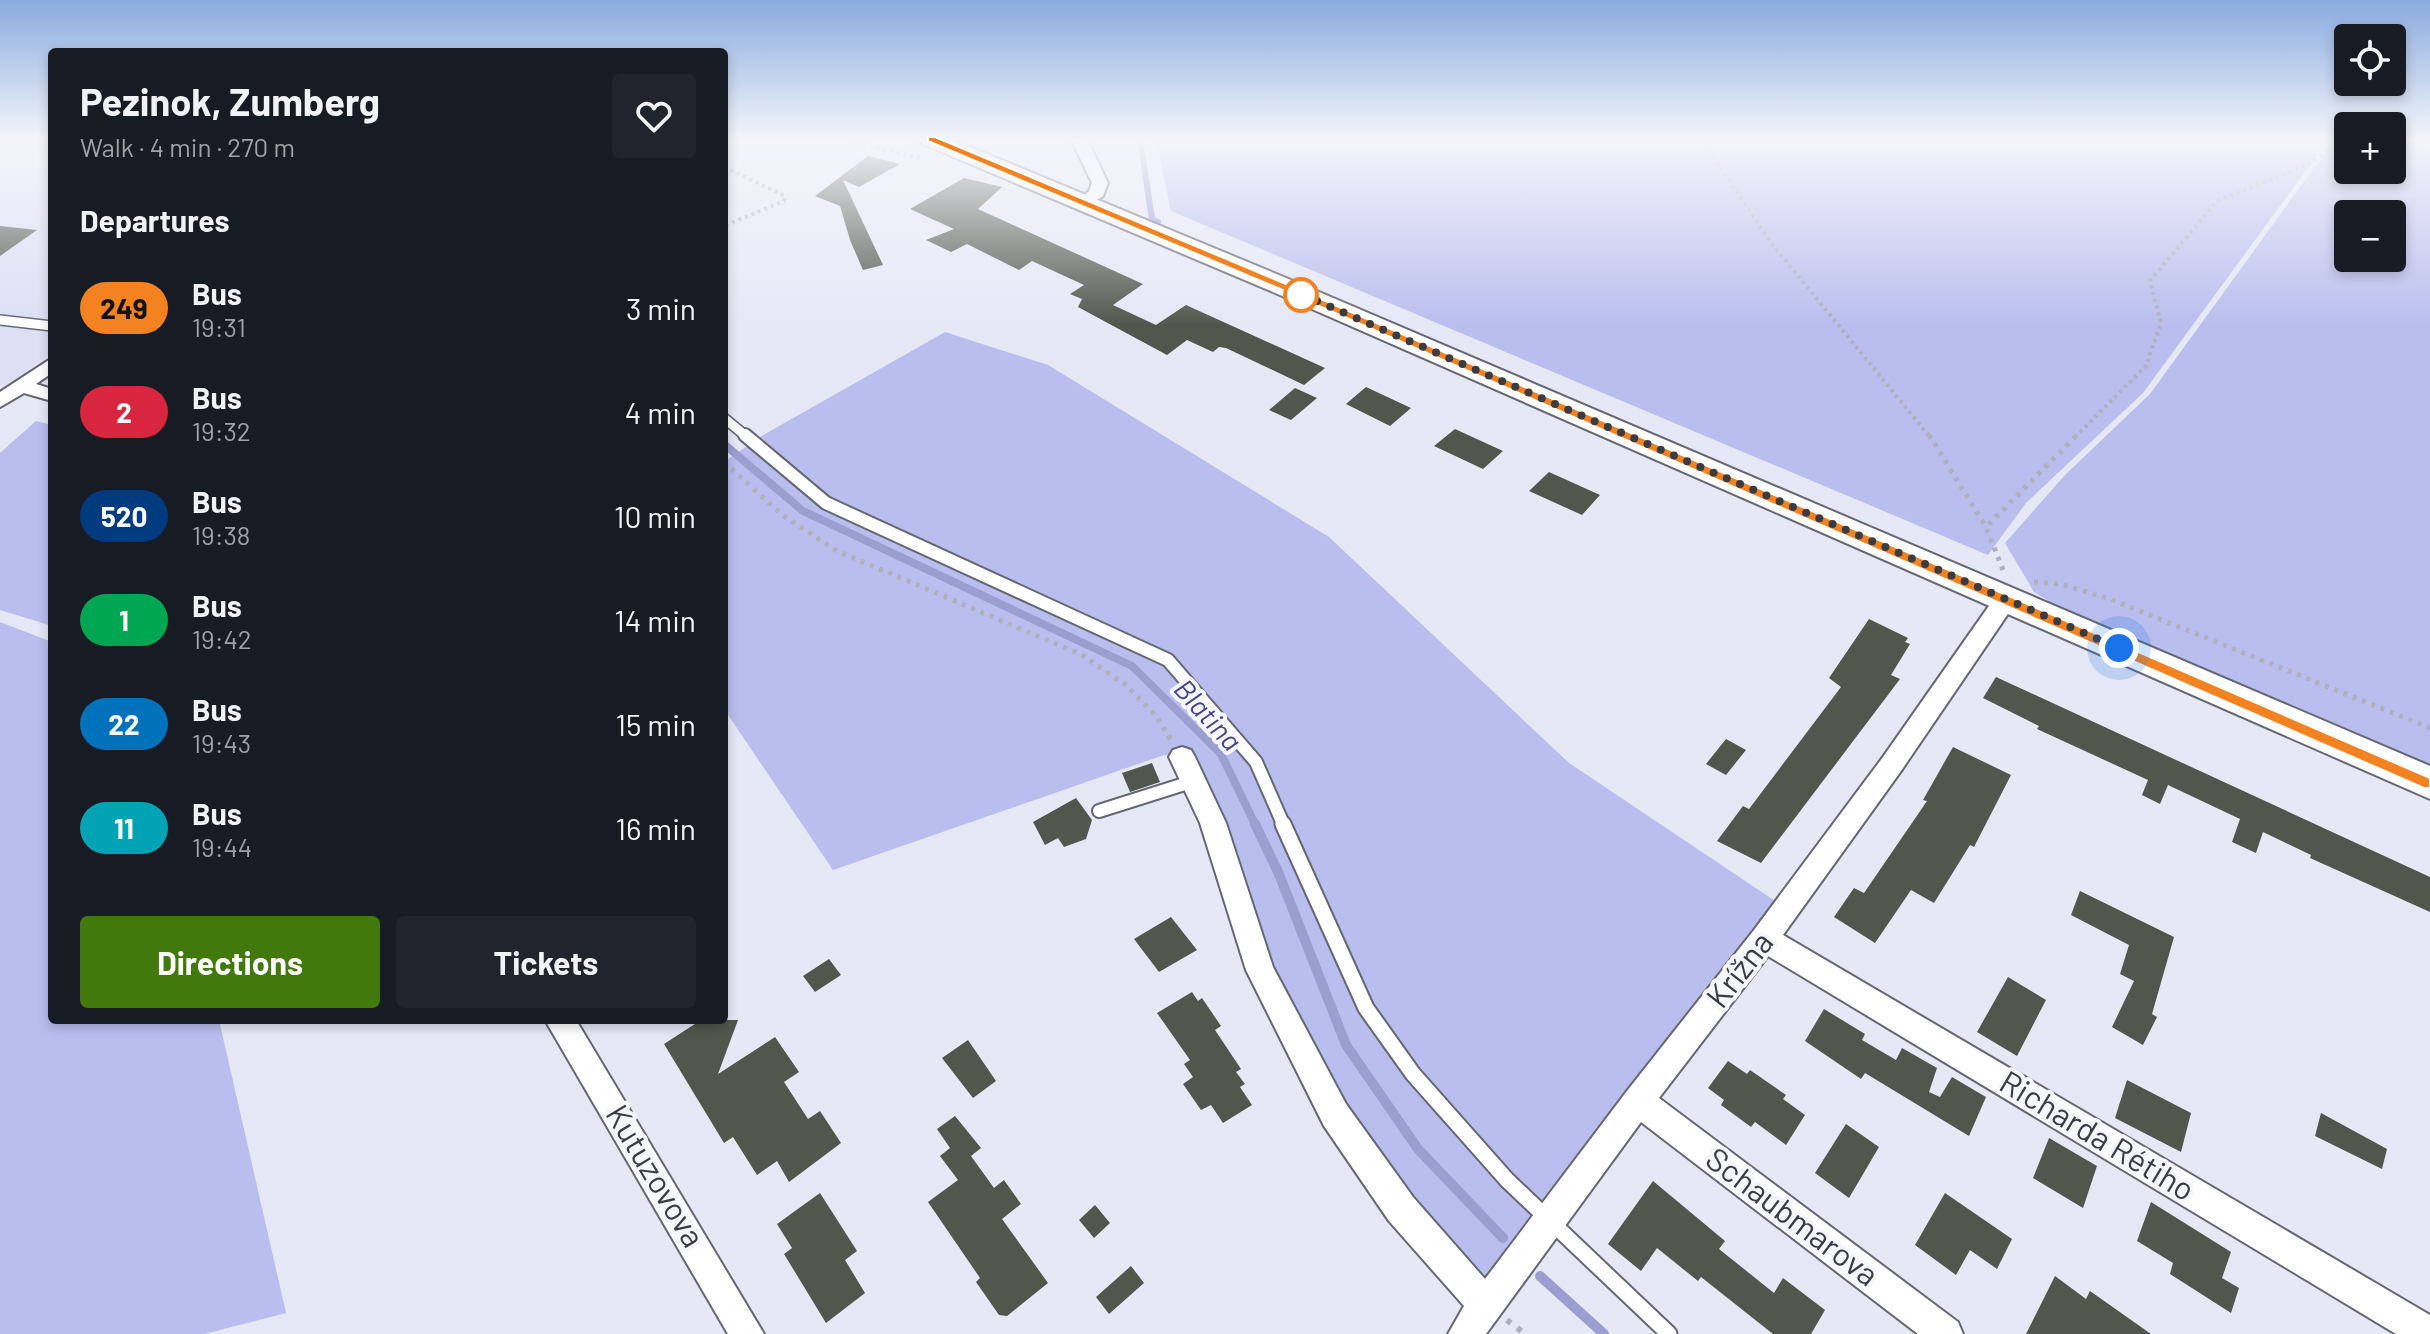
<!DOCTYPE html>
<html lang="en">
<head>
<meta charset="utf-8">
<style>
	:root { --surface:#171b24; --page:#20242c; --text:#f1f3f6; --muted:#9ea1a6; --accent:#41790c }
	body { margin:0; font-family:Barlow,sans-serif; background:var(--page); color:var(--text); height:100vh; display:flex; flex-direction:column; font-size:30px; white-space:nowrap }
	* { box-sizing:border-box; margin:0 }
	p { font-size:26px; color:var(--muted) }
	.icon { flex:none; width:44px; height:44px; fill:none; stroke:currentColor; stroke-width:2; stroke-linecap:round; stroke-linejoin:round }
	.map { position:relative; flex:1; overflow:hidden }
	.drawer { position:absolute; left:48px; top:48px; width:680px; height:976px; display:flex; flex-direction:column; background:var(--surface); border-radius:8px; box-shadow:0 4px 12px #0003 }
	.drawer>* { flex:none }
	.badge { padding:0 16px; border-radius:26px; font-size:28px; line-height:52px }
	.tools { position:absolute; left:2334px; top:24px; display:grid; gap:16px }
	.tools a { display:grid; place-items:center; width:72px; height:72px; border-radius:8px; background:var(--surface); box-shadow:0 4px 12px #0003; font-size:40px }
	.you { position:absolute; width:40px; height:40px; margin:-20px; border:6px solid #fff; border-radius:50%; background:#1a73e8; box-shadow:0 0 0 12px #1a73e833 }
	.map>.badge { position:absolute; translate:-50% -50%; box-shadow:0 0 0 4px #fff }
	h2 { padding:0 32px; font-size:30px; line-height:72px }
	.round { display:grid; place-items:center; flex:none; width:84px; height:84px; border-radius:8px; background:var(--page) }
	.summary { display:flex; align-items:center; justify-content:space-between; height:136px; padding:0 32px }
	h1 { font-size:38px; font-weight:700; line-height:60px }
	.button { display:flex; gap:16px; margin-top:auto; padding:16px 32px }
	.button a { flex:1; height:92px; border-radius:8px; background:var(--accent); color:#fff; font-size:32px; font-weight:700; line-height:92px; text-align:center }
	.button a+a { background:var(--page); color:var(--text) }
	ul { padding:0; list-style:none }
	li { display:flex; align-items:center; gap:24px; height:104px; padding:0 32px }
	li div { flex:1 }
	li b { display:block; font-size:30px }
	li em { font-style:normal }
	li .badge { min-width:88px; font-weight:700; text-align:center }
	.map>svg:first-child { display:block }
	.built { fill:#dddff5 }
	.green { fill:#babeee; fill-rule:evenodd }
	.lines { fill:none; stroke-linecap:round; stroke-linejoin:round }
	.stream-far2 { stroke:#9a9ed0; stroke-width:6 }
	.stream-far1 { stroke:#9a9ed0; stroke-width:8 }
	.stream { stroke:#9a9ed0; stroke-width:10 }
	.building { fill:#50574c }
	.lane-far2-casing { stroke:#656773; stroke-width:12 }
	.lane-far1-casing { stroke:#656773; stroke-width:16 }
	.lane-casing { stroke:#656773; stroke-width:19 }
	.street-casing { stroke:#656773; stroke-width:4 }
	.secondary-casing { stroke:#656773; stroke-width:4 }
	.path-far2 { stroke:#afb0bc; stroke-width:4; stroke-dasharray:3 4; stroke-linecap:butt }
	.path-far1 { stroke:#afb0bc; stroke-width:5; stroke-dasharray:4 6; stroke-linecap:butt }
	.path { stroke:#afb0bc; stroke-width:6; stroke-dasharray:5 8; stroke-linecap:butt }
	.lane-far2 { stroke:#fff; stroke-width:9 }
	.lane-far1 { stroke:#fff; stroke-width:12 }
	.lane { stroke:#fff; stroke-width:15 }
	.street { fill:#fff; fill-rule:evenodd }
	.secondary { fill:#fff; fill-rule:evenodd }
	.line { fill:#f58220; stroke:#fff; stroke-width:2 }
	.walk { stroke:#3b3c42; stroke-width:8; stroke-dasharray:0 14.4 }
	.stop-dot { fill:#fff; stroke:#f58220; stroke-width:4 }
	.labels { text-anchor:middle; stroke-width:8; stroke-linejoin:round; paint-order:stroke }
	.water-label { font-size:28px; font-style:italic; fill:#444583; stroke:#f5f6fe }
	.near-street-label { font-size:32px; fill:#3b3c42; stroke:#f5f6fe }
</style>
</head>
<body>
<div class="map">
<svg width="2430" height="1334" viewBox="0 0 2430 1334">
	<rect width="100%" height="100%" fill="#e6e8f6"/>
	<path class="built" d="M0,139h52v213l-38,29 -14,5z"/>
	<path class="green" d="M1156,139h1173l-186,254 -117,110 -38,52 -817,-344z
		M2335,139h13v31h44v-31h38v627l-378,-163 -18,-11 -29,-49 60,-68 85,-81zM2392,214v44h-44v-44z
		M945,332l103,33 281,172 240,226 227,152 -309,387 -152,-187 -153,-358 -18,-2 -331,115 -109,-161v-247l36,-25z
		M36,421l16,4v201l-52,-16v-157z
		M0,622l52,20v378h167l67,293 -82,21h-204z"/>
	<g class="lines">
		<path class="stream-far2" d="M1140,139l12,80 6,3"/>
		<path class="stream-far1" d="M724,444l79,67 329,155 89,88 35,72"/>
		<path class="stream" d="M1255,824l24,50 67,171 72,104 85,89
			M1540,1276l64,58"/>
	</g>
	<path class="building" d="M868,156l32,8 -41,23 -16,-7 40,85 -20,5 -13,-30 -10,-34 -25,-10z
		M964,178l38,9 -24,22 165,75 -30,21 43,20 30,-20 139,63 -21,17 -78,-37 -7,-1 -6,5 -26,-12 -20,15 -89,-48 4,-8 -12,-5 14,-9 -52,-24 -13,9 -52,-26 -16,8 -25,-12 28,-11 -44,-20z
		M0,226l37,4 -37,26z
		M1366,387l45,21 -21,18 -44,-22z
		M1295,388l22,10 -26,22 -22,-10z
		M1455,429l48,22 -20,18 -49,-23z
		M1549,472l51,23 -18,20 -53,-24z
		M1869,619l39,19 -3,4 5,2 -19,31 9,4 -139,184 -44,-22 26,-35 6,3 92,-122 -12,-9z
		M1996,677l434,200v35l-120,-54 1,-3 -48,-23 -7,21 -24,-11 8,-23 -72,-34 -8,19 -18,-9 6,-15 -111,-51 2,-3 -56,-28z
		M1726,739l20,11 -20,25 -20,-11z
		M1953,747l58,28 -37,72 -4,-2 -36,58 -23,-13 -36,53 -41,-26 20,-29 10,5 63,-92 -4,-1z
		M1152,763l8,19 -30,10 -8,-19z
		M1076,798l16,22 -6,19 -22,8 -6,-9 -13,7 -12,-23z
		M2080,891l94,46 -22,77 5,3 -14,28 -31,-18 22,-46 -14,-7 9,-29 -58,-30z
		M1171,917l26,33 -38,22 -25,-33z
		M829,959l12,16 -26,17 -12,-16z
		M2008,977l38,23 -29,56 -40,-24z
		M1192,992l6,9 4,-3 19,28 -6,4 26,39 -5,3 9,12 -5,3 12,18 -29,18 -12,-18 -10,5 -18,-26 10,-7 -9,-13 6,-4 -33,-47z
		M1824,1009l41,25 -3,6 34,20 6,-12 35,20 -8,24 11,5 12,-20 34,20 -17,39 -104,-63 -4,6 -56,-38z
		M701,1020h37l-20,54 57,-37 24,35 -15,10 24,37 12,-8 21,32 -52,39 -12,-21 -20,14 -24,-38 -9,6 -60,-99z
		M968,1040l28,41 -23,17 -31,-40z
		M1728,1061l19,13 3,-4 36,25 -3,4 22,16 -19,30 -31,-23 -4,5 -30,-22 3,-5 -16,-12z
		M2127,1080l64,33 -10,39 -66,-34z
		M2321,1113l66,36 -5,20 -67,-33z
		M955,1116l26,32 -10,8 23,32 10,-8 17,24 -19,15 46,64 -41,33 -8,-1 -23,-33 4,-4 -52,-76 30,-22 -18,-24 10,-8 -13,-19z
		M1846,1124l33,23 -30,51 -34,-25z
		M2049,1138l48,28 -14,42 -50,-30z
		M1653,1181l72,60 -6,8 55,44 9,-15 42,32 -14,24h-38l-72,-57 -3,4 -41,-33 -16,23 -33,-27z
		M820,1193l37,58 -12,9 20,33 -39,30 -42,-69 8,-6 -15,-24z
		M1945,1193l67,46 -15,30 -27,-19 -14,25 -41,-30z
		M2151,1202l80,50 -9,26 17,10 -8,25 -61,-39 3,-11 -36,-22z
		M1095,1205l15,18 -16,15 -15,-18z
		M1131,1266l13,17 -35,31 -13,-17z
		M2055,1276l31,23 4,-8 61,43h-125z"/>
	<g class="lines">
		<g class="lane-far2-casing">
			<path id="lane-far2" d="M0,320l52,6
				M724,418l23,19"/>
		</g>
		<g class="lane-far1-casing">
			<path id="lane-far1" d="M745,435l81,68 342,157 88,102 28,64
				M1099,811l95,-30"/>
		</g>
		<g class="lane-casing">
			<path id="lane" d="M1283,824l83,184 47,66 94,106 162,154"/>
		</g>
		<g class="street-casing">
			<path id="street" d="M1071,139h16l21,44 -5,13 -18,11 -8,-5 12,-11 3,-8z
				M52,358v15l-16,11 16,5v12l-28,-8 -24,14v-15z
				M2006,591l8,2 3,6 -3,6 -113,166 -118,164 647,380v19h-34l-628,-378 -109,142 299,224 5,12h-45l-277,-212 -155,212h-38l16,-28 -75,-85 -65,-95 -78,-156 -46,-147 -31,-66 4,-7 9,-3 9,3 4,7 31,66 47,144 73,137 67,93 72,82 142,-188 127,-161 129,-173 115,-164z
				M545,1020h31l188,314h-36z"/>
		</g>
		<g class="secondary-casing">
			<path id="secondary" d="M919,139h32l340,141 1139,486v33l-1157,-507 -350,-148z"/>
		</g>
		<path class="path-far2" d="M849,139l14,3
			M868,139l-5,3 2,3 55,13
			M1701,139l71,105 158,193
			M724,167l61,29 -1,5 -60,25
			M2075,437l71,-71 15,-43 -11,-42 67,-80 94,-38 31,-24"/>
		<path class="path-far1" d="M1929,435l57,92
			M724,462l57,52 56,37 243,103 46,31 30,31 15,24
			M2003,570l-17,-43 91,-92
			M2034,582l27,2 49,15 320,129"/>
		<path class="path" d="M1507,1320l18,14"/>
		<use href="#lane-far2" class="lane-far2"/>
		<use href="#lane-far1" class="lane-far1"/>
		<use href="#lane" class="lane"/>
		<use href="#street" class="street"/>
		<use href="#secondary" class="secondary"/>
	</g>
	<linearGradient id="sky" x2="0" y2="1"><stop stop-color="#89abde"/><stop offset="0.43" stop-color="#f4f5fb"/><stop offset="1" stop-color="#f4f5fb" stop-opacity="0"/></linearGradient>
	<rect width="2430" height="325" fill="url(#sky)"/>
	<path class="line" d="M928,137h7l351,147 1144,494v10h-6l-1146,-500 -350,-147z"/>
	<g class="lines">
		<path class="walk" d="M1301,295l-5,-3 823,356"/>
	</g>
	<circle class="stop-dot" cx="1301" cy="295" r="16"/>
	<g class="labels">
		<g class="water-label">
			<text transform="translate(1208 715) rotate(48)" y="10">Blatina</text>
		</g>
		<g class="near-street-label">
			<text transform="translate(1740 970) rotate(-52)" y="11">Krížna</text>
			<text transform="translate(2097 1136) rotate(31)" y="11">Richarda Rétiho</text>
			<text transform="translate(655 1176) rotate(59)" y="11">Kutuzovova</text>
			<text transform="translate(1792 1217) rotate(37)" y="11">Schaubmarova</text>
		</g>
	</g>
</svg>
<div class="tools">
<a><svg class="icon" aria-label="locate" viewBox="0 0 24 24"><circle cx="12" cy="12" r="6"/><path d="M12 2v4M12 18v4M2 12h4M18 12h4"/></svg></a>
<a>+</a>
<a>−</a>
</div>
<div class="you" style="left:2119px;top:648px"></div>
<section class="drawer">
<div class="summary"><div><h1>Pezinok, Zumberg</h1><p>Walk · 4 min · 270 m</p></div><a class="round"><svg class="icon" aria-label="heart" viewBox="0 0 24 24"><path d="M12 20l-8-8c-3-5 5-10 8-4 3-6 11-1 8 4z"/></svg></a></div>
<h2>Departures</h2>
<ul>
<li><span class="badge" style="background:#f58220;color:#111">249</span><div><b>Bus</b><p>19:31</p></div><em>3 min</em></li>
<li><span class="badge" style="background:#d7263d;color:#fff">2</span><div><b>Bus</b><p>19:32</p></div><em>4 min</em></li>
<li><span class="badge" style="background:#003b80;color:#fff">520</span><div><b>Bus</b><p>19:38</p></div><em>10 min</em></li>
<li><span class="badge" style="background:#00a651;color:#fff">1</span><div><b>Bus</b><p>19:42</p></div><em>14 min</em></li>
<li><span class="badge" style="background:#0072bc;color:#fff">22</span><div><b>Bus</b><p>19:43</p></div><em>15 min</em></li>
<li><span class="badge" style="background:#00a3b4;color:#fff">11</span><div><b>Bus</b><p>19:44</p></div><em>16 min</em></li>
</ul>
<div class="button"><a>Directions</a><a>Tickets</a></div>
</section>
</div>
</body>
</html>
